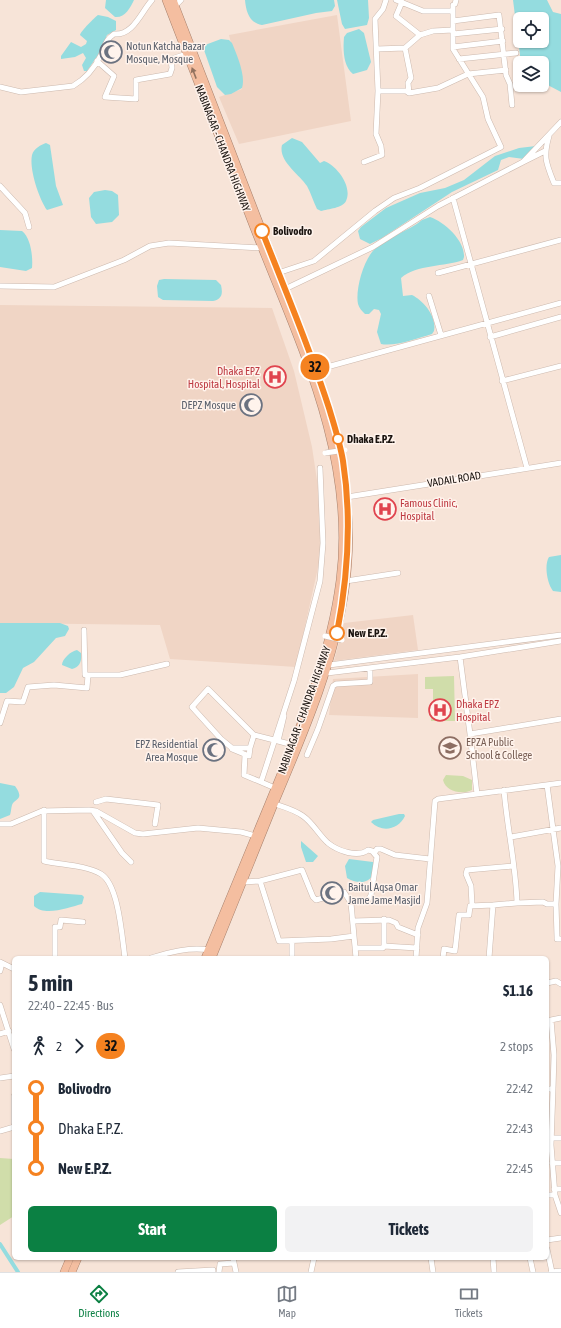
<!DOCTYPE html>
<html lang="en">
<head>
<meta charset="utf-8">
<style>
	:root { --surface:#fff; --page:#f2f2f3; --text:#1f2937; --muted:#747a83; --line:#e0e1e3; --accent:#0b8043 }
	body { margin:0; font-family:"Asap Condensed",sans-serif; background:var(--page); color:var(--text); height:100vh; display:flex; flex-direction:column; font-size:15px; white-space:nowrap }
	* { box-sizing:border-box; margin:0 }
	p { font-size:13px; color:var(--muted) }
	.icon { flex:none; width:22px; height:22px; fill:none; stroke:currentColor; stroke-width:2; stroke-linecap:round; stroke-linejoin:round }
	.map { position:relative; flex:1; overflow:hidden }
	.panel { position:absolute; left:12px; top:956px; width:537px; height:304px; display:flex; flex-direction:column; background:var(--surface); border-radius:6px; box-shadow:0 1px 3px #0004 }
	.panel>* { flex:none }
	.badge { padding:0 8px; border-radius:13px; font-size:14px; line-height:26px }
	.buttons { position:absolute; left:513px; top:12px; display:grid; gap:8px }
	.buttons a { display:grid; place-items:center; width:36px; height:36px; border-radius:6px; background:var(--surface); box-shadow:0 1px 3px #0004; font-size:20px }
	.map>.badge { position:absolute; translate:-50% -50%; box-shadow:0 0 0 2px #fff }
	.legs { display:flex; align-items:center; gap:6px; height:44px; padding:0 16px; font-size:13px }
	.legs p { margin-inline-start:auto }
	.summary { display:flex; align-items:center; justify-content:space-between; height:68px; padding:0 16px }
	h1 { font-size:22px; font-weight:700; line-height:30px }
	.action { display:flex; gap:8px; margin-top:auto; padding:8px 16px }
	.action a { flex:1; height:46px; border-radius:6px; background:var(--accent); color:#fff; font-size:16px; font-weight:700; line-height:46px; text-align:center }
	.action a+a { background:var(--page); color:var(--text) }
	ul { padding:0 16px; list-style:none }
	li { display:flex; align-items:center; gap:14px; height:40px; font-size:15px }
	li i { display:grid; place-items:center; width:6px; height:100%; margin:0 5px; background:currentColor }
	li i::after { content:''; width:10px; height:10px; margin:-5px; border:3px solid; border-radius:50%; background:var(--surface) }
	li p { margin-inline-start:auto }
	li:first-child i { background:linear-gradient(#0000 50%,currentColor 0) }
	li:last-child i { background:linear-gradient(currentColor 50%,#0000 0) }
	.tabs { display:flex; justify-content:space-around; align-items:center; height:56px; border-top:1px solid var(--line); background:var(--surface); font-size:11px; color:var(--muted) }
	.tabs a { display:grid; justify-items:center; gap:2px }
	.tabs .on { color:var(--accent) }
	.map>svg:first-child { display:block }
	.built { fill:#f0d5c5 }
	.green { fill:#d0ddaa }
	.water { fill:#94dcdf; fill-rule:evenodd }
	.lines { fill:none; stroke-linecap:round; stroke-linejoin:round }
	.canal { stroke:#94dcdf; stroke-width:4 }
	.minor-casing { stroke:#ccb9ae; stroke-width:6 }
	.highway-casing { stroke:#a8826e; stroke-width:8 }
	.minor { stroke:#fff; stroke-width:5 }
	.highway { stroke:#f4bea0; stroke-width:7 }
	.minor-bridge-casing { stroke:#ccb9ae; stroke-width:6; stroke-linecap:butt }
	.minor-bridge { stroke:#fff; stroke-width:5 }
	.oneway { fill:#92725f }
	.line-1-casing { stroke:#fff; stroke-width:9 }
	.line-1 { stroke:#f58220; stroke-width:6 }
	.stop-1-dot { fill:#fff; stroke:#f58220; stroke-width:2 }
	.labels { text-anchor:middle; stroke-width:3; stroke-linejoin:round; paint-order:stroke }
	.worship-label { font-size:11px; fill:#5b616d; stroke:#fff3ec; text-anchor:start }
	.street-label { font-size:11px; fill:#1b1410; stroke:#fff3ec }
	.stop-label { font-size:11px; font-weight:bold; fill:#1b1410; stroke:#fff3ec; text-anchor:start }
	.health-label { font-size:11px; fill:#be3a42; stroke:#fff3ec; text-anchor:start }
	.education-label { font-size:11px; fill:#785e54; stroke:#fff3ec; text-anchor:start }
</style>
</head>
<body>
<div class="map">
<svg width="561" height="1272" viewBox="0 0 561 1272">
	<rect width="100%" height="100%" fill="#f7e4d8"/>
	<path class="built" d="M337,15l14,106 -112,23 -20,-47 23,-8 -13,-54z
		M0,305l272,3 22,63 18,76 6,40 3,67 -25,113 -126,-8 -10,-34 -160,-2z
		M413,615l5,35 -84,11 10,-38z
		M418,674v44l-89,-3 4,-36z"/>
	<path class="green" d="M454,676l1,45h-24l-1,-18h3v-14h-8v-12z
		M446,775l17,1 9,4v10c-10,5 -26,2 -29,-10z
		M0,1158l14,1v57l-14,9z"/>
	<path class="water" d="M106,0h28c-4,8 -9,18 -19,17l-10,-9z
		M245,0h89l1,6 -3,5 -16,2 -54,12c-13,-2 -16,-14 -17,-25z
		M337,0h31l1,18 -2,7 -22,4 -3,-5z
		M513,0h34l6,12 8,2v78l-19,-10v-19h-21zM520,19h22v22h-22z
		M98,15l10,2 8,4v9l-9,5 -7,17 -13,19h-3l-2,-6 4,-7 -3,-5 -8,4 -14,2v-3l10,-14 10,5 5,-3 1,-3 -7,-6c1,-4 15,-18 18,-20z
		M359,29l5,4 7,29 -4,8 -14,4c-10,-8 -10,-25 -9,-37l3,-4z
		M221,39l8,1 3,3c5,12 14,33 10,45l-11,6 -6,1 -8,-8 -13,-37 1,-5z
		M292,138l10,4 18,21 4,-2c12,4 29,25 22,40 -3,7 -18,8 -25,10l-4,-2c-4,-8 -6,-16 -10,-23 -8,-12 -29,-25 -25,-41z
		M46,143l4,2 6,41 7,19 -16,5c-8,-11 -18,-41 -15,-55 2,-7 9,-10 14,-12z
		M536,146l-12,13 -15,-2 -8,3 -3,10 -46,22 -70,46 -12,6 -10,-5 -2,-8 3,-4 25,-19 34,-15 25,-5 19,-8 31,-24 24,-8z
		M105,190l7,1 6,4 1,20 -7,7 -16,2 -5,-7 -2,-19 5,-6z
		M430,217c15,5 35,24 34,40l-1,3c-18,7 -46,4 -62,18l2,18 9,-1c12,6 25,22 22,36l-2,3c-13,4 -38,13 -51,10l-4,-12 4,-18 -2,-4 -5,-1 -5,5h-4c-3,-3 -6,-6 -7,-10 -3,-14 6,-46 17,-55 12,-12 34,-18 47,-29z
		M0,230l22,1c9,7 11,26 10,37l-6,3 -26,-4z
		M164,279l52,1 5,5c2,9 1,14 -8,16l-50,-1 -5,-3 -1,-11 2,-6z
		M561,555v37l-8,-1c-6,-8 -9,-26 -4,-34z
		M0,623h60l8,3 1,3 -4,7 -9,2 -22,24 -11,6 -9,19 -8,6h-6z
		M77,650l4,3c1,8 -1,14 -9,16l-10,-4c0,-6 9,-14 15,-15z
		M0,783l15,3c10,14 0,12 -3,19 -1,4 -1,7 -2,10l-10,4z
		M399,814h5l1,2c-7,14 -23,17 -34,6l2,-2z
		M301,841l17,15 -5,6h-7l-5,-15z
		M349,859l24,3c5,19 -12,25 -26,16l-2,-12z
		M40,892l42,3 2,2 -2,7c-12,3 -37,13 -48,2v-10z"/>
	<g class="lines">
		<path class="canal" d="M0,1244l18,28"/>
		<g class="minor-casing">
			<path id="minor" d="M396,0l27,11h30
				M402,2l-6,14 24,19
				M175,6l6,-6
				M453,21l46,-6 7,60 4,9 2,21
				M453,34l49,-5
				M453,47l50,-6
				M405,48l6,30 -3,5 1,10
				M377,49l28,-1 15,-13 13,-4 20,-1
				M459,59l57,-6
				M97,61l17,15 -9,21 31,2v-19l34,-6 2,-6 -1,-9 16,-5
				M0,87l21,5 52,-6c12,-7 22,-19 28,-31 4,-8 4,-15 13,-21 19,2 27,-22 38,-34
				M378,91h28l3,2 29,-5 30,-14 38,-4
				M549,136c-6,21 -3,27 5,47h7
				M545,151l-22,11 38,-40
				M364,162l18,-7 -1,-9 -5,-12 2,-43 -3,-72 8,-10 3,-9
				M0,186l25,27 4,14
				M453,198l74,270
				M278,273l36,-12 61,-50 19,-13 26,-10 81,-41 -13,-28 -5,-22 -30,-48v-44l2,-1 1,-4
				M438,273l123,-33
				M0,286l54,1 70,-27 26,-14 19,-3 93,5
				M285,289l88,-42 65,-41 85,-44
				M429,296l12,39
				M490,337l71,-20
				M316,370l245,-67
				M502,381l59,-15
				M347,497l214,-34
				M346,581l52,-8
				M84,630l1,45h3
				M460,657l10,77 91,-15
				M329,665l232,-30
				M327,673l133,-16 101,-16
				M284,716l-6,25 15,4
				M0,723l7,-22 16,1 5,-15 26,-2 33,3 1,-13h32l47,-11
				M470,734l7,60 84,-11
				M254,735l-4,13h-18l-11,-9 -29,-32 16,-18 46,46 24,6
				M232,749l17,7 1,-8
				M245,755l-1,20 17,7
				M307,755l11,-26 15,-43 3,-2 34,-2v-14
				M547,785l11,81 -2,38
				M275,788l-14,-6 33,-101 26,-100 3,-38 -3,-75
				M504,790c3,38 12,75 13,113l26,-1 4,2h9l1,33v2h4
				M96,802l10,-3 52,6 -3,19
				M275,804c9,3 20,6 28,12 10,7 16,19 25,27 10,8 30,15 40,7l4,1 5,6 -6,38 -3,5 -17,3 5,55
				M44,810v51c18,4 41,4 57,13 18,11 21,64 24,84
				M93,811l29,42 9,9
				M0,824h11l31,-13 47,-1 7,1 39,22 8,1 55,-6 43,4 15,4
				M511,837l50,-9
				M375,852l2,-3h4l14,6 35,4
				M260,881l42,-11 11,27 3,3 28,-8 7,11
				M243,882l17,-1 19,60 52,-2 23,-3
				M472,905l-1,-19 -5,-12 1,-4 46,-4
				M353,921l36,-1 7,3 2,4 20,8
				M384,946v-27
				M355,948h28l1,-2 33,2
				M55,958v-31h5l1,-7 22,2
				M151,958c19,-6 38,-11 58,-8
				M292,958v-16
				M416,958l2,-30 9,-25 8,-102 3,-2 39,-5
				M443,958l1,-9 11,2 4,-36h10l1,-9 23,-1
				M489,958l4,-53 24,-2
				M0,962l2,1 -2,8
				M2,963l12,6
				M547,983l9,-2 5,3
				M0,1005l14,44
				M0,1034l9,-3
				M0,1078l14,-2
				M547,1089h6l1,-34 -3,-35 10,-2
				M14,1096v27
				M0,1131l14,-4
				M551,1138h10
				M552,1163h9
				M554,1189h7
				M547,1195h8l-4,-50 2,-56
				M555,1195l6,18
				M547,1240l14,-2
				M547,1249l5,23
				M233,1258l3,14
				M431,1258l2,14
				M493,1258l1,14
				M530,1258l3,14
				M178,1272l35,-2v2
				M219,1272l1,-8 14,-1
				M311,1272l3,-14
				M551,1272l10,-1"/>
		</g>
		<g class="highway-casing">
			<path id="highway" d="M166,0c29,76 58,152 88,228 44,113 102,227 86,352 -10,78 -41,150 -71,223 -21,51 -42,103 -64,155
				M173,0c33,85 66,171 99,256 43,112 91,211 73,334 -11,75 -41,143 -70,212 -21,52 -42,104 -63,156
				M64,1272l6,-14
				M72,1272l6,-14"/>
		</g>
		<use href="#minor" class="minor"/>
		<use href="#highway" class="highway"/>
		<g class="minor-bridge-casing">
			<path id="minor-bridge" d="M325,453l20,-3
				M325,636l17,4"/>
		</g>
		<use href="#minor-bridge" class="minor-bridge"/>
	</g>
	<defs><path id="oneway-solid" d="M-6-.8H1V-3.2L6.5 0L1 3.2V.8H-6Z"/></defs>
	<use class="oneway" href="#oneway-solid" transform="translate(194 73) rotate(-111)"/>
	<g class="lines">
		<g class="line-1-casing">
			<path id="line-1" d="M262,231c23,59 48,117 67,177 5,17 11,35 14,53 9,58 5,115 -6,172"/>
		</g>
		<use href="#line-1" class="line-1"/>
	</g>
	<defs>
		<g id="mosque-ring" transform="scale(1.15)"><circle r="9.5" fill="#fff3ec" stroke="#6b7280" stroke-width="1.5"/><path d="M3.5-4.9A6 6 0 1 0 3.5 4.9A5 5 0 1 1 3.5-4.9Z" fill="#6b7280"/></g>
		<g id="hospital-ring" transform="scale(1.15)"><circle r="9.5" fill="#fff3ec" stroke="#e0444e" stroke-width="1.5"/><path d="M-5-5h3v3.5h4V-5h3V5h-3V1.5h-4V5h-3Z" fill="#e0444e"/></g>
		<g id="university-ring" transform="scale(1.15)"><circle r="9.5" fill="#fff3ec" stroke="#8d6e63" stroke-width="1.5"/><path d="M0-5L7-2L0 1L-7-2ZM-4 1L0 2.5L4 1V4Q0 6-4 4Z" fill="#8d6e63"/></g>
	</defs>
	<g fill-rule="evenodd">
		<use href="#mosque-ring" x="111" y="52"/>
		<use href="#hospital-ring" x="275" y="377"/>
		<use href="#mosque-ring" x="251" y="405"/>
		<use href="#hospital-ring" x="385" y="509"/>
		<use href="#hospital-ring" x="440" y="710"/>
		<use href="#university-ring" x="450" y="748"/>
		<use href="#mosque-ring" x="214" y="750"/>
		<use href="#mosque-ring" x="332" y="893"/>
	</g>
	<g class="stop-1-dot">
		<circle cx="262" cy="231" r="7"/>
		<circle cx="338" cy="439" r="5"/>
		<circle cx="337" cy="633" r="7"/>
	</g>
	<g class="labels">
		<g class="worship-label">
			<text x="126" y="50">Notun Katcha Bazar<tspan x="126" dy="13">Mosque, Mosque</tspan></text>
			<text x="236" y="409" text-anchor="end">DEPZ Mosque</text>
			<text x="198" y="748" text-anchor="end">EPZ Residential<tspan x="198" dy="13">Area Mosque</tspan></text>
			<text x="348" y="891">Baitul Aqsa Omar<tspan x="348" dy="13">Jame Jame Masjid</tspan></text>
		</g>
		<g class="street-label">
			<text transform="translate(223 148) rotate(69)" y="4">NABINAGAR - CHANDRA HIGHWAY</text>
			<text transform="translate(454 479) rotate(-9)" y="4">VADAIL ROAD</text>
			<text transform="translate(304 710) rotate(-70)" y="4">NABINAGAR - CHANDRA HIGHWAY</text>
		</g>
		<g class="stop-label">
			<text x="273" y="235">Bolivodro</text>
			<text x="347" y="443">Dhaka E.P.Z.</text>
			<text x="348" y="637">New E.P.Z.</text>
		</g>
		<g class="health-label">
			<text x="260" y="375" text-anchor="end">Dhaka EPZ<tspan x="260" dy="13">Hospital, Hospital</tspan></text>
			<text x="400" y="507">Famous Clinic,<tspan x="400" dy="13">Hospital</tspan></text>
			<text x="456" y="708">Dhaka EPZ<tspan x="456" dy="13">Hospital</tspan></text>
		</g>
		<g class="education-label">
			<text x="466" y="746">EPZA Public<tspan x="466" dy="13">School &amp; College</tspan></text>
		</g>
	</g>
</svg>
<div class="buttons">
<a><svg class="icon" aria-label="locate" viewBox="0 0 24 24"><circle cx="12" cy="12" r="6"/><path d="M12 2v4M12 18v4M2 12h4M18 12h4"/></svg></a>
<a><svg class="icon" aria-label="layers" viewBox="0 0 24 24"><path d="M12 4l9 5-9 5-9-5zM3 14l9 5 9-5"/></svg></a>
</div>
<b class="badge" style="left:315px;top:367px;background:#f58220;color:#111">32</b>
<section class="panel">
<div class="summary"><div><h1>5 min</h1><p>22:40 – 22:45 · Bus</p></div><b>$1.16</b></div>
<div class="legs"><svg class="icon" aria-label="walk" viewBox="0 0 24 24"><circle cx="13" cy="4" r="2"/><path d="M13 8l-2 6 4 7M11 14l-3 7M7 12l3-4h3l4 4"/></svg>2<svg class="icon" aria-label="forward" viewBox="0 0 24 24"><path d="M9 5l7 7-7 7"/></svg><b class="badge" style="background:#f58220;color:#111">32</b><p>2 stops</p></div>
<ul>
<li><i style="color:#f58220"></i><b>Bolivodro</b><p>22:42</p></li>
<li><i style="color:#f58220"></i><span>Dhaka E.P.Z.</span><p>22:43</p></li>
<li><i style="color:#f58220"></i><b>New E.P.Z.</b><p>22:45</p></li>
</ul>
<div class="action"><a>Start</a><a>Tickets</a></div>
</section>
</div>
<nav class="tabs">
<a class="on"><svg class="icon" aria-label="directions" viewBox="0 0 24 24"><path d="M12 3l9 9-9 9-9-9zM9 14v-3h6M13 9l2 2-2 2"/></svg>Directions</a>
<a><svg class="icon" aria-label="map" viewBox="0 0 24 24"><path d="M3 6l6-2 6 2 6-2v14l-6 2-6-2-6 2zM9 4v14M15 6v14"/></svg>Map</a>
<a><svg class="icon" aria-label="tickets" viewBox="0 0 24 24"><path d="M3 7h18v10H3zM15 7v10"/></svg>Tickets</a>
</nav>
</body>
</html>
